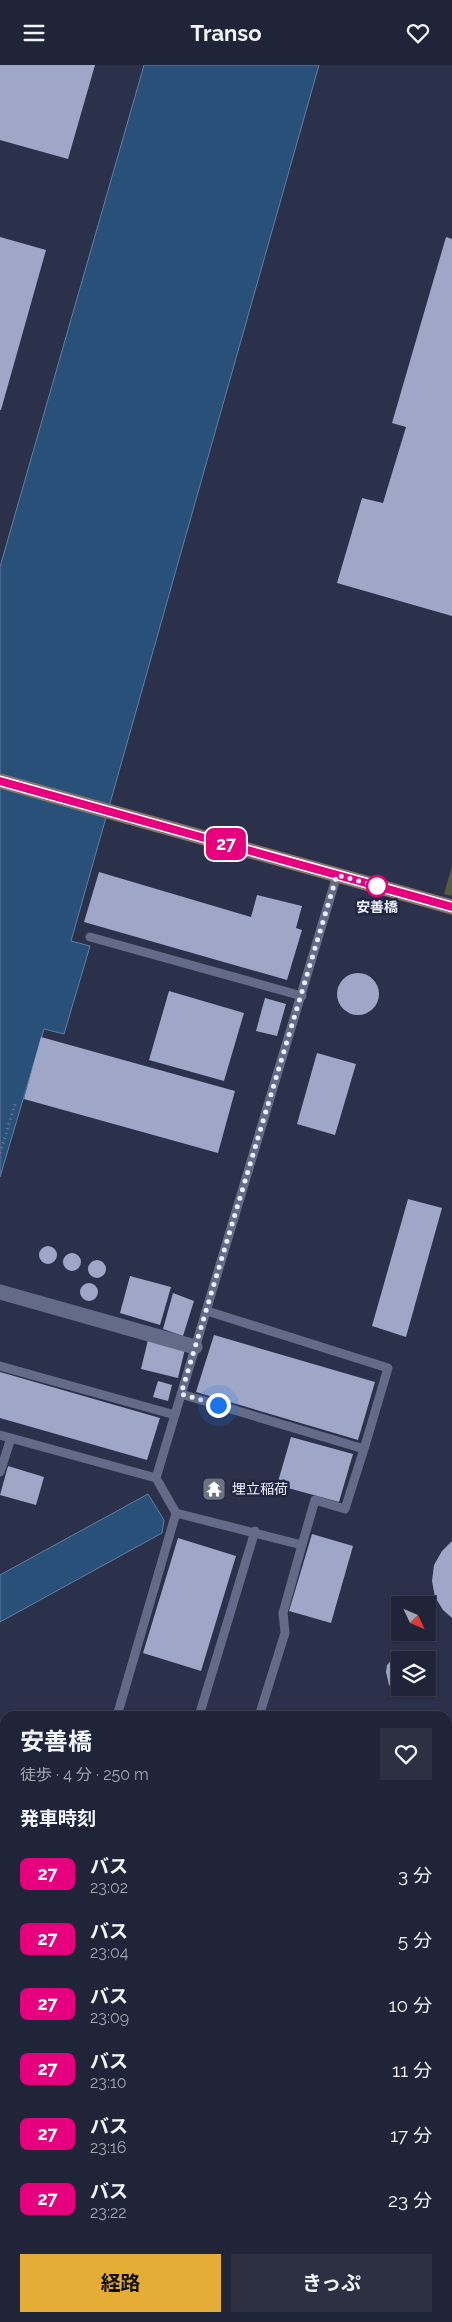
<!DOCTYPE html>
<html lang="ja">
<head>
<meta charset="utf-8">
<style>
	:root { --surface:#202438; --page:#2d3043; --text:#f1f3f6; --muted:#a2a4ae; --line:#3d4153; --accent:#e5ad35 }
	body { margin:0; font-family:Raleway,"Noto Sans JP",sans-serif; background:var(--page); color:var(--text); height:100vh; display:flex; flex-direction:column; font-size:19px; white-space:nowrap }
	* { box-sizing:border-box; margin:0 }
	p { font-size:16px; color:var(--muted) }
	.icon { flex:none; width:28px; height:28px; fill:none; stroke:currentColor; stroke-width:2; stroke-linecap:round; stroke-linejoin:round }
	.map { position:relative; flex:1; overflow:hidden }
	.panel { position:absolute; left:0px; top:1646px; width:452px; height:611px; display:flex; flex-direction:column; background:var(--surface); border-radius:15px 15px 0 0; box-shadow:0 1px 4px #0004,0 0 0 1px var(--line) }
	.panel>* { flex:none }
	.badge { padding:0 10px; border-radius:8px; font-size:18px; line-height:32px }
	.needle { width:32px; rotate:134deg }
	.tools { position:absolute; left:391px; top:1531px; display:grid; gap:10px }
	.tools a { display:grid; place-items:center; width:45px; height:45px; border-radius:0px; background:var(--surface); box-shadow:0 1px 4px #0004,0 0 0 1px var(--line); font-size:25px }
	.you { position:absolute; width:25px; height:25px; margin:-12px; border:4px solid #fff; border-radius:50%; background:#1a73e8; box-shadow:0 0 0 8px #1a73e833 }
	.map>.badge { position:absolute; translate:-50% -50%; box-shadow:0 0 0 2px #fff }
	h2 { padding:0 20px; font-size:19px; line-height:45px }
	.round { display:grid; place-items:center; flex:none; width:52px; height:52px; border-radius:0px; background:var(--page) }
	.summary { display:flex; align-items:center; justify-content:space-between; height:85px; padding:0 20px }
	h1 { font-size:24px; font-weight:700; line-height:38px }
	.cta { display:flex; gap:10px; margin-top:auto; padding:10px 20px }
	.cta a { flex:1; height:58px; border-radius:0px; background:var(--accent); color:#111; font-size:20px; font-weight:700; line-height:58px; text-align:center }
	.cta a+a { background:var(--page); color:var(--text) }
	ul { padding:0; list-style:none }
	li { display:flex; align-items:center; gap:15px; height:65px; padding:0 20px }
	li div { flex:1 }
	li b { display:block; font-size:19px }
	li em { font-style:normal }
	li .badge { min-width:55px; font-weight:700; text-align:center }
	header { display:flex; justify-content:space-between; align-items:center; height:65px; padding:0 20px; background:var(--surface); font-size:22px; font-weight:700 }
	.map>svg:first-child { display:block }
	.green { fill:#535c3c }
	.water { fill:#295078; stroke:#637fa0 }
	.building { fill:#9fa7c8 }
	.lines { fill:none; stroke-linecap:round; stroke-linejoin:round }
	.path { stroke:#777b91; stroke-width:3; stroke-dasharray:1 4; stroke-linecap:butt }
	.lane { stroke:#646b89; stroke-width:9 }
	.street { stroke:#646b89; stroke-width:15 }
	.secondary { stroke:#87736a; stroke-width:15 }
	.line-casing { stroke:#fff; stroke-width:11 }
	.line { stroke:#e6007e; stroke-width:8 }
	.walk { stroke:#ebeefc; stroke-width:5; stroke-dasharray:0 9 }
	.stop-dot { fill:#fff; stroke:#e6007e; stroke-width:2.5 }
	.labels { text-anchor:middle; stroke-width:5; stroke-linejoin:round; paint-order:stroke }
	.stop-label { font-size:14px; font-weight:bold; fill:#ebeefc; stroke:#212640 }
	.poi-label { font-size:14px; fill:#ebeefc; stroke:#212640; text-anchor:start }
</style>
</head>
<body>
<header><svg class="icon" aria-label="menu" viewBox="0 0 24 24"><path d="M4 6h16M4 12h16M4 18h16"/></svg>Transo<svg class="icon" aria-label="heart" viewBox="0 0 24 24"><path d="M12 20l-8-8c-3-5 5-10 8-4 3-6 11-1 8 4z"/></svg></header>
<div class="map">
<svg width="452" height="2257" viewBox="0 0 452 2257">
	<rect width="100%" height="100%" fill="#2b304b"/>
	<path class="green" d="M452,801v30l-8,-2z"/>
	<path class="water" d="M144,0h175l-248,876 19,5 -26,88 -20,-5 -44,148v-610z
		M148,1429l16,26 -2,13 -162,89v-47z
		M0,1657l5,1v178l-5,-2z
		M448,1781l4,1v179l-4,-1z"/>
	<path class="building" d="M0,0h95l-27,94 -68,-19z
		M0,172l46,13 -45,160h-1z
		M446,172l6,2v377l-115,-33 25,-85 21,5 23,-76 -14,-4z
		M99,807l152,45 6,-22 45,11 -6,22 6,2 -15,50 -203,-58z
		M337 929a21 21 0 1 1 42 0a21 21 0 1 1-42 0Z
		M169,926l75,22 -20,68 -75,-21z
		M265,933l21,6 -9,32 -21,-5z
		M41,972l194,54 -17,62 -194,-54z
		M317,988l39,11 -21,71 -38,-11z
		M408,1134l34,9 -36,129 -34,-11z
		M39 1190a9 9 0 1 1 18 0a9 9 0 1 1-18 0Z
		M63 1197a9 9 0 1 1 18 0a9 9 0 1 1-18 0Z
		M88 1204a9 9 0 1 1 18 0a9 9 0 1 1-18 0Z
		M130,1211l41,11 -11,38 -40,-12z
		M80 1227a9 9 0 1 1 18 0a9 9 0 1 1-18 0Z
		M173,1228l21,8 -11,35 -20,-7z
		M214,1270l161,47 -17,58 -162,-48z
		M148,1275l37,9 -7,29 -37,-9z
		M0,1307l160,46 -13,42 -147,-42z
		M158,1316l14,4 -4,16 -15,-4z
		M291,1372l62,17 -14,48 -62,-17z
		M8,1401l36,11 -8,28 -36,-10z
		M312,1469l41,12 -22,77 -42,-12z
		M178,1473l58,18 -35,115 -58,-18z
		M452,1476v77l-9,-8 -8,-13 -3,-16 2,-16 8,-14z
		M409,1586l7,3 7,6h-23v27h21l-14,6 -7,-1 -11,-7 -3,-13 1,-7 9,-10z
		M452,1669v57l-4,-2v-52z
		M4,1939h1v224l-5,-1v-207z
		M448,1990l4,1v266h-106l1,-5h101z
		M10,2252h23l-2,5z
		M34,2252h12l-1,4z
		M58,2252h38l-1,5h-38z
		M125,2252h75l-1,5h-76z
		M245,2252h28l-1,5h-13z
		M205,2253l13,3v1h-14z"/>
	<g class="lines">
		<path class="path" d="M0,1088l16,-52"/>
		<path class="lane" d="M90,872l212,59
			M0,1301l175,49
			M181,1329l183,55 24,-81 -181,-57
			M0,1370l156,43 20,35 126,32 -19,68 2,20 -26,83
			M0,1407l11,-34
			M156,1413l181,-603
			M302,1480l13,-45 30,9 19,-60
			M117,1651l59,-203
			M199,1651l56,-185"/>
		<path class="street" d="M0,1227l195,55"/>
		<path class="secondary" d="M0,716l452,126"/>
	</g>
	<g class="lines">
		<g class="line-casing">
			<path id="line" d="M0,716l452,126"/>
		</g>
		<use href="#line" class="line"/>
		<path class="walk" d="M218,1340l-37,-11 156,-519 40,11"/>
	</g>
	<defs>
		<g id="temple-square" transform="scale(1.25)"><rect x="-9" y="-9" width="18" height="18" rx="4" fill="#6b7280" stroke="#212640"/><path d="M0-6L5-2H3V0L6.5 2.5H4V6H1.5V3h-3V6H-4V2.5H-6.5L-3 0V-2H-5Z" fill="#fff"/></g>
	</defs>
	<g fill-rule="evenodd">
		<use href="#temple-square" x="214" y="1424"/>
	</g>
	<circle class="stop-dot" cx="377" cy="821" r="10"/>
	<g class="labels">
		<g class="stop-label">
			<text x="377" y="847">安善橋</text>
		</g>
		<g class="poi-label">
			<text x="232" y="1429">埋立稲荷</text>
		</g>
	</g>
</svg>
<div class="tools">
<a><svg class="needle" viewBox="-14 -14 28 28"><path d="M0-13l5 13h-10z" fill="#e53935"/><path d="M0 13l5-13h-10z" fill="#a2a4ae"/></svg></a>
<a><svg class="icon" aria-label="layers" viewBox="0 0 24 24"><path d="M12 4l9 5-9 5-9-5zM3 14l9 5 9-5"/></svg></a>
</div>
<div class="you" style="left:218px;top:1340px"></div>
<b class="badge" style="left:226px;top:779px;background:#e6007e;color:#fff">27</b>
<section class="panel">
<div class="summary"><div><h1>安善橋</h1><p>徒歩 · 4 分 · 250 m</p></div><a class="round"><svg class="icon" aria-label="heart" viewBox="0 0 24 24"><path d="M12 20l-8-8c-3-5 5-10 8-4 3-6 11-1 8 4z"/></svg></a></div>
<h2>発車時刻</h2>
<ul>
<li><span class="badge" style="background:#e6007e;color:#fff">27</span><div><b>バス</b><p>23:02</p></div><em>3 分</em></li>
<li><span class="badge" style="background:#e6007e;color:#fff">27</span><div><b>バス</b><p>23:04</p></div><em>5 分</em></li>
<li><span class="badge" style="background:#e6007e;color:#fff">27</span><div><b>バス</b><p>23:09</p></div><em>10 分</em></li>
<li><span class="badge" style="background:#e6007e;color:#fff">27</span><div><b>バス</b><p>23:10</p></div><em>11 分</em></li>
<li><span class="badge" style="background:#e6007e;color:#fff">27</span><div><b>バス</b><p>23:16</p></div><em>17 分</em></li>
<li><span class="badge" style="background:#e6007e;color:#fff">27</span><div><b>バス</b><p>23:22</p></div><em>23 分</em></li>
</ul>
<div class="cta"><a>経路</a><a>きっぷ</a></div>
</section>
</div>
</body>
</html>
